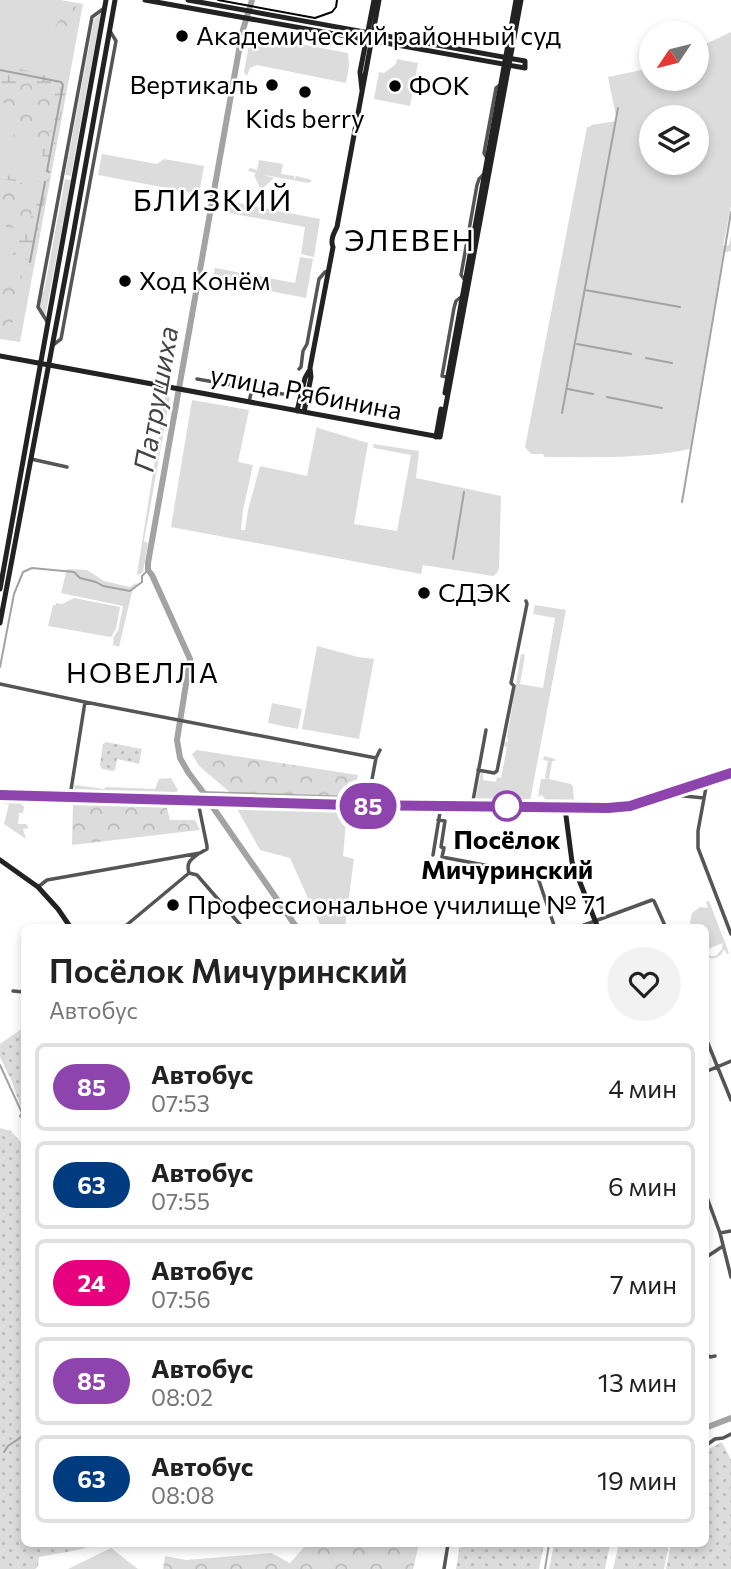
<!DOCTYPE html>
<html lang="ru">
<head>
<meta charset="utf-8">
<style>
	:root { --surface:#fff; --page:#f2f2f2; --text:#222; --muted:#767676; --line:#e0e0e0 }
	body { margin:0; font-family:Commissioner,sans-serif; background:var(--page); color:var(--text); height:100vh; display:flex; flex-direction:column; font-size:26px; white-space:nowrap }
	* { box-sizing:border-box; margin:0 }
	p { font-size:23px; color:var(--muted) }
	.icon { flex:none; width:38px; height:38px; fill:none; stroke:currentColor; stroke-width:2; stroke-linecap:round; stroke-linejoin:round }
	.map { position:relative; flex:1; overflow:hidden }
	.panel { position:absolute; left:21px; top:924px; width:688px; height:623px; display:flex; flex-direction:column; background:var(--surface); border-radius:10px; box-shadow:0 4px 10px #0003 }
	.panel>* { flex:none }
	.badge { padding:0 14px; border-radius:23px; font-size:24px; line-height:46px }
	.needle { width:46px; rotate:235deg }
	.controls { position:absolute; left:639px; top:21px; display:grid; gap:14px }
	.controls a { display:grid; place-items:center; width:70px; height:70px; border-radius:50%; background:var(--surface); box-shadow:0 4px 10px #0003; font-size:35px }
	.map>.badge { position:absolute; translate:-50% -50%; box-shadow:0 0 0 4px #fff }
	.round { display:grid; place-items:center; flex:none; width:74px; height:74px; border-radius:37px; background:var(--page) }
	.head { display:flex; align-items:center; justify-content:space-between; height:119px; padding:0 28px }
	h1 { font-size:33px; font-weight:600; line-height:52px }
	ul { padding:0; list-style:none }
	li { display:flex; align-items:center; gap:21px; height:88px; margin:0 14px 10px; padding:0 14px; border:4px solid var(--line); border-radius:10px }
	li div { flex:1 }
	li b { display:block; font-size:26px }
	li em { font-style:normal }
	li .badge { min-width:77px; font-weight:700; text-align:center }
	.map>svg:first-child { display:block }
	.grass { fill:#dcdcdc; fill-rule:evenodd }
	.forest { fill:url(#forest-crowns) }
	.wetland { fill:url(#wetland-marsh) }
	.park { fill:url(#park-dots) }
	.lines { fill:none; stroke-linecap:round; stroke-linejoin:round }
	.stream { stroke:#a3a3a3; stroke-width:2 }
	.river { stroke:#a3a3a3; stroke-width:6 }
	.street { stroke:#555; stroke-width:3.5 }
	.secondary { stroke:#222; stroke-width:5 }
	.tram { stroke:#000; stroke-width:2 }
	.line-casing { stroke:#fff; stroke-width:16 }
	.line { stroke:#8e44ad; stroke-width:10 }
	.poi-dot { fill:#000; stroke:#fff; stroke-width:2.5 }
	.stop-dot { fill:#fff; stroke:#8e44ad; stroke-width:3.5 }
	.labels { text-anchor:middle; stroke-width:5; stroke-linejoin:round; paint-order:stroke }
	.poi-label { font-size:26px; fill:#000; stroke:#fff; text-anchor:start }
	.street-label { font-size:26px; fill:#000; stroke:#fff }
	.stop-label { font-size:26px; font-weight:bold; fill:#000; stroke:#fff }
	.water-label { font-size:28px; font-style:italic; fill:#444; stroke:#fff }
	.neighbourhood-label { font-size:28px; letter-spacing:2px; fill:#000; stroke:#fff }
	.quarter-label { font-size:30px; letter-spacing:2px; fill:#000; stroke:#fff }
</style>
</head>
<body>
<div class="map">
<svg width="731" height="1569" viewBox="0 0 731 1569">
	<defs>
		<pattern id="forest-crowns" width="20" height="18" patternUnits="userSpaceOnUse" patternTransform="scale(1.75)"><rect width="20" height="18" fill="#dcdcdc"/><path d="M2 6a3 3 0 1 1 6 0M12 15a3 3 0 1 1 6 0" fill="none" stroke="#bbb"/></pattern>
		<pattern id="wetland-marsh" width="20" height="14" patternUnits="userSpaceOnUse" patternTransform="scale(1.75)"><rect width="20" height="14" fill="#dcdcdc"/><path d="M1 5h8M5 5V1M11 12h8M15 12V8" fill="none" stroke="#bbb"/></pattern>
		<pattern id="park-dots" width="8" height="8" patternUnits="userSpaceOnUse" patternTransform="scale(1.75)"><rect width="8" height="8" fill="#dcdcdc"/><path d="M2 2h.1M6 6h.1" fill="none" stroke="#bbb" stroke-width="1.8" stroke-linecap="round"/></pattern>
	</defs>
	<rect width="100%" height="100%" fill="#fff"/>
	<path class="grass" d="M0,0h61l22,4 -63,338 -20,-3z
		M101,13l-30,163 -6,-1 29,-156z
		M731,32v174l-8,40 6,-1 2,-10v16l-8,2 -33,196c-48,10 -97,8 -145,8l-2,-3h-12l-6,-7 62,-320h3l1,-2 26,-4 -9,-44 43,-9v11h45l1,-31zM651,117h45v46h-45z
		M251,35l97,18 1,13 -3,17 -89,-18 -7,3 -3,8 -3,-4z
		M397,59l21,4 -8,43 -36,-7 5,-27 5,1 12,-9z
		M102,154l55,10 7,-5 40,7 -5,28 -101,-19z
		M259,160l24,4 -2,10 13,2v4l2,-4 16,4 -3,3 -45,-8 10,3 -11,10h-3l-6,-13 2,-2 -8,-2 2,-3 7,2z
		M65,179l6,1 -26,138 -6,-9 3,-16 2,-2z
		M227,201l93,18 -6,38 -13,-3 4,-27 -81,-15z
		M300,257l13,2 -7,39 -94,-18 3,-12 80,15z
		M165,397h5l-26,144 4,2 -5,29 -5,3 -1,-1z
		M192,400l57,10 -11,52 15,3 -10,45 -2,20h4l3,-20 12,-44 47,10 10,-50 1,2 50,15 -14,81 43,7 14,-76 -37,-7 -1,-4 46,7 -3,27 85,18 -2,72 -2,5 -4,3 -70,-11 -2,9 -250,-47z
		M67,569l20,1 17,11 26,6 6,-4 2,2 -6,7 -13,55 -6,-2 1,-9 4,-5 5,-25 -62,-13z
		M74,598l46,9 -4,22 -5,8 -63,-11 5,-21h3v-2l6,1z
		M535,605l31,5 -36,191 -4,3 -51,-2 6,-30 2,1v7l13,2 1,-5 4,1 6,-31 -3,-1 1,-4h3v-2l-1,-3 14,-83 4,1 -5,29 23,4 12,-70 -22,-4z
		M317,646l41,11 16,2 -15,80 -57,-10z
		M272,703l30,6 -4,20 -30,-6z
		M544,756l11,3v2h-3l-3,18 22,5 2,3 1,15 -28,-1 -4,-6 -4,2 3,-18h6l-2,-1 3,-17 -5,-1z
		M171,778l7,12 -3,4 -93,-2v-2l-8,-1 1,-4 29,4 2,-2 49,2 4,-10z
		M0,797l31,2 -1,4 -8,-1 -1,3 3,1 -1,7h-4l-1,11h8l3,4 -6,1 3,10 -22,-15 5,-20 -9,-1z
		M236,807l111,3 -4,46 11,3 -9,68h-24l-31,-69 -30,-8z
		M709,901l20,52 -2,1 -3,-5c-3,9 -10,11 -18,8l-1,-3 5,2h6l6,-7 1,-6 -18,7v-22l-13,-1 -2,-5 2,-9 8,-6 8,1 -2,-6z
		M111,1548l27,21h-70z"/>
	<path class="forest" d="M53,3l24,4 -4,27 -24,-3 1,-5h6l5,-11z
		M26,82l19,4 11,6 -7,44 -7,15 -13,-6 -26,-1 2,-3 8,-2 2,-10 -10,-26 -5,-1 2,-14z
		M0,178l37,8 -8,39 -21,3 -8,-7z
		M0,271l22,4 -8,46 -14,9z
		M197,750l161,25 -4,24 -121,-4 -34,-29 -7,-12z
		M73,803l93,1 4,16h25l5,10 -128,15z
		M307,1544h112l-6,25h-250l2,-13 21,4 85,-7 19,10z"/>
	<path class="wetland" d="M0,65l68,14 -18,94 -6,-2 -2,-20 7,-15 6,-44c-19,-12 -31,-9 -53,-4l-2,-4z
		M0,174l43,8 6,-3 -18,87 -4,-2v-4l-17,-3 7,-8 1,-16 11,-8 8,-38 -37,-9z"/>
	<path class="park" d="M106,742l36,7 -3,15 -22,-5 -2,11 -2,1 -11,-2 -2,-4 3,-21z
		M20,1030l4,1v77h-3l-9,-26 -12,-25v-13z
		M0,1128l11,3 13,15v398h72l-18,6 -39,7 -1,10 -3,2h-35z
		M722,1442l9,18v109h-65l5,-25h34v-93z
		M460,1544h84l-5,25h-83z
		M554,1544h56l-5,25h-56z
		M619,1544h50l-5,25h-51z"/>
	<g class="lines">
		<path class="stream" d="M0,70l61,12 2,3 -16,86 2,1
			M30,262l15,-80
			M585,290l95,17
			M577,344l54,10
			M646,358l26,5
			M568,389l25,5
			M607,397l55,11
			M562,413l56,-305
			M682,502l49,-290
			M453,559l11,-67
			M0,667l14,-73 9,-22 9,-4 42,4 6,6 16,4 7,4 27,5 12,-9v-6l6,-6
			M203,792l147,5
			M0,1065l22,48 -2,3 4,5
			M4,1452l4,-6 16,-11
			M545,1569l4,-25"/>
		<path class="river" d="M203,792l-15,-20 -8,-14 -3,-18 13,-81 -38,-84 -4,-5v-7l94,-530 10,-33
			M212,806l85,122
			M705,1428l26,-10"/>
		<path class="street" d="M487,158l-3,-5 12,-65 4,-3
			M465,280l-4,-5 16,-90 2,-6 5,-5
			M48,323l-10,-16 54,-290 11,-8
			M53,345l8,-6 55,-298 -6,-10
			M299,369l2,-2 2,-16 4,-7 12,-65 6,-7 4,-1
			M447,377l-5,-1 12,-68 2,-7 5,-4
			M197,379l86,15
			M249,402l3,-13
			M31,459l36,8
			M0,684l85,18 291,56
			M478,770l16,3 3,-2 17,-85 -3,-3 16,-79 -1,-3
			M707,782l-9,49v17l33,86
			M674,795l30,3
			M70,796l15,-94
			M367,806l9,-48 4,-8
			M472,806l14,-76
			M438,820l7,1 -4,26 3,1 -2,9 95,18 18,53
			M433,855l8,-49
			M189,873l8,2 46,53
			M38,887l9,-7 153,-27 7,-4v-3l-9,-44
			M123,928l66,-55c-3,-10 1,-13 9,-19
			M576,928l76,-28 2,1 12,27
			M13,991l11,1
			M705,1036l26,64
			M705,1072l26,-11
			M705,1192l15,41 11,44
			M720,1233l11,-2
			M705,1258l18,-12
			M705,1353l5,4 5,-1
			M705,1446l10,-7 8,-1 8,-4
			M444,1569l4,-25"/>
		<path class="secondary" d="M145,0l380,68v-7l-337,-61
			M362,90l-2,-18 14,-72
			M333,247c-3,-7 1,-14 4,-20l42,-227
			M0,356l440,81 81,-437
			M445,393l71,-393
			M297,411l8,-33 4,-7
			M304,412l7,-35 -1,-9 23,-121
			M436,437l5,-28
			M0,589l106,-589
			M0,623l72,-382 43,-241
			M0,795l367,11 241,2c42,-3 83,-22 123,-35
			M565,808l7,54 26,66
			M0,860l38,27 20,22 13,19"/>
		<path class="tram" d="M218,0l97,18 17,-6 4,-5 1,-7"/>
	</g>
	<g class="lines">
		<g class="line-casing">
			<path id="line" d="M0,795l350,10 258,3 22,-2 101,-33"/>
		</g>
		<use href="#line" class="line"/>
	</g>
	<g class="poi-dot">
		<circle cx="182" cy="36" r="7"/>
		<circle cx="272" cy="85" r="7"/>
		<circle cx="395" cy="86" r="7"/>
		<circle cx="305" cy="92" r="7"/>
		<circle cx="125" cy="281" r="7"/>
		<circle cx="424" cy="593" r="7"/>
		<circle cx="173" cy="905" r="7"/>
	</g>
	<circle class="stop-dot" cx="507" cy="806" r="14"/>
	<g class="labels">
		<g class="poi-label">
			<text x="196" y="45">Академический районный суд</text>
			<text x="258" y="94" text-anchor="end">Вертикаль</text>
			<text x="409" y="95">ФОК</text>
			<text x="305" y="128" text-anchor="middle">Kids berry</text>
			<text x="139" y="290">Ход Конём</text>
			<text x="438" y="602">СДЭК</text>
			<text x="187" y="914">Профессиональное училище № 71</text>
		</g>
		<g class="street-label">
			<text transform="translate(306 393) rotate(11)" y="9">улица Рябинина</text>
		</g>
		<g class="stop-label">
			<text x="507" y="849">Посёлок<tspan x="507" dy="30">Мичуринский</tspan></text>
		</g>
		<g class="water-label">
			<text transform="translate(156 399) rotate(-80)" y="10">Патрушиха</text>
		</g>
		<g class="neighbourhood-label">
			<text x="143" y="683">НОВЕЛЛА</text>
		</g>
		<g class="quarter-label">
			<text x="213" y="211">БЛИЗКИЙ</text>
			<text x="410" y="251">ЭЛЕВЕН</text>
		</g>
	</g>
</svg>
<div class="controls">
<a><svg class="needle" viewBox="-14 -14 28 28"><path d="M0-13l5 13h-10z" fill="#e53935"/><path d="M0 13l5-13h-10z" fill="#767676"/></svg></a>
<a><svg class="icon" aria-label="layers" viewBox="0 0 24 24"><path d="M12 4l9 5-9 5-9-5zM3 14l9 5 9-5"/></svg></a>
</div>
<b class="badge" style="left:368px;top:806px;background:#8e44ad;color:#fff">85</b>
<section class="panel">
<div class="head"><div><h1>Посёлок Мичуринский</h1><p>Автобус</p></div><a class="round"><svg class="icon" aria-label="heart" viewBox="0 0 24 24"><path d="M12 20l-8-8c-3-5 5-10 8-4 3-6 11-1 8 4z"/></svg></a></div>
<ul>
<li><span class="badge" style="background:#8e44ad;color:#fff">85</span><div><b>Автобус</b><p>07:53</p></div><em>4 мин</em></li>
<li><span class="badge" style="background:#003b80;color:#fff">63</span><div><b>Автобус</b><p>07:55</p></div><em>6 мин</em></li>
<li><span class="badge" style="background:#e6007e;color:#fff">24</span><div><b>Автобус</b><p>07:56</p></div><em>7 мин</em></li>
<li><span class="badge" style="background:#8e44ad;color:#fff">85</span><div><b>Автобус</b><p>08:02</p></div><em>13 мин</em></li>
<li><span class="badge" style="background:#003b80;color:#fff">63</span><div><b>Автобус</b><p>08:08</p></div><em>19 мин</em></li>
</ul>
</section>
</div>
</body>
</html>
